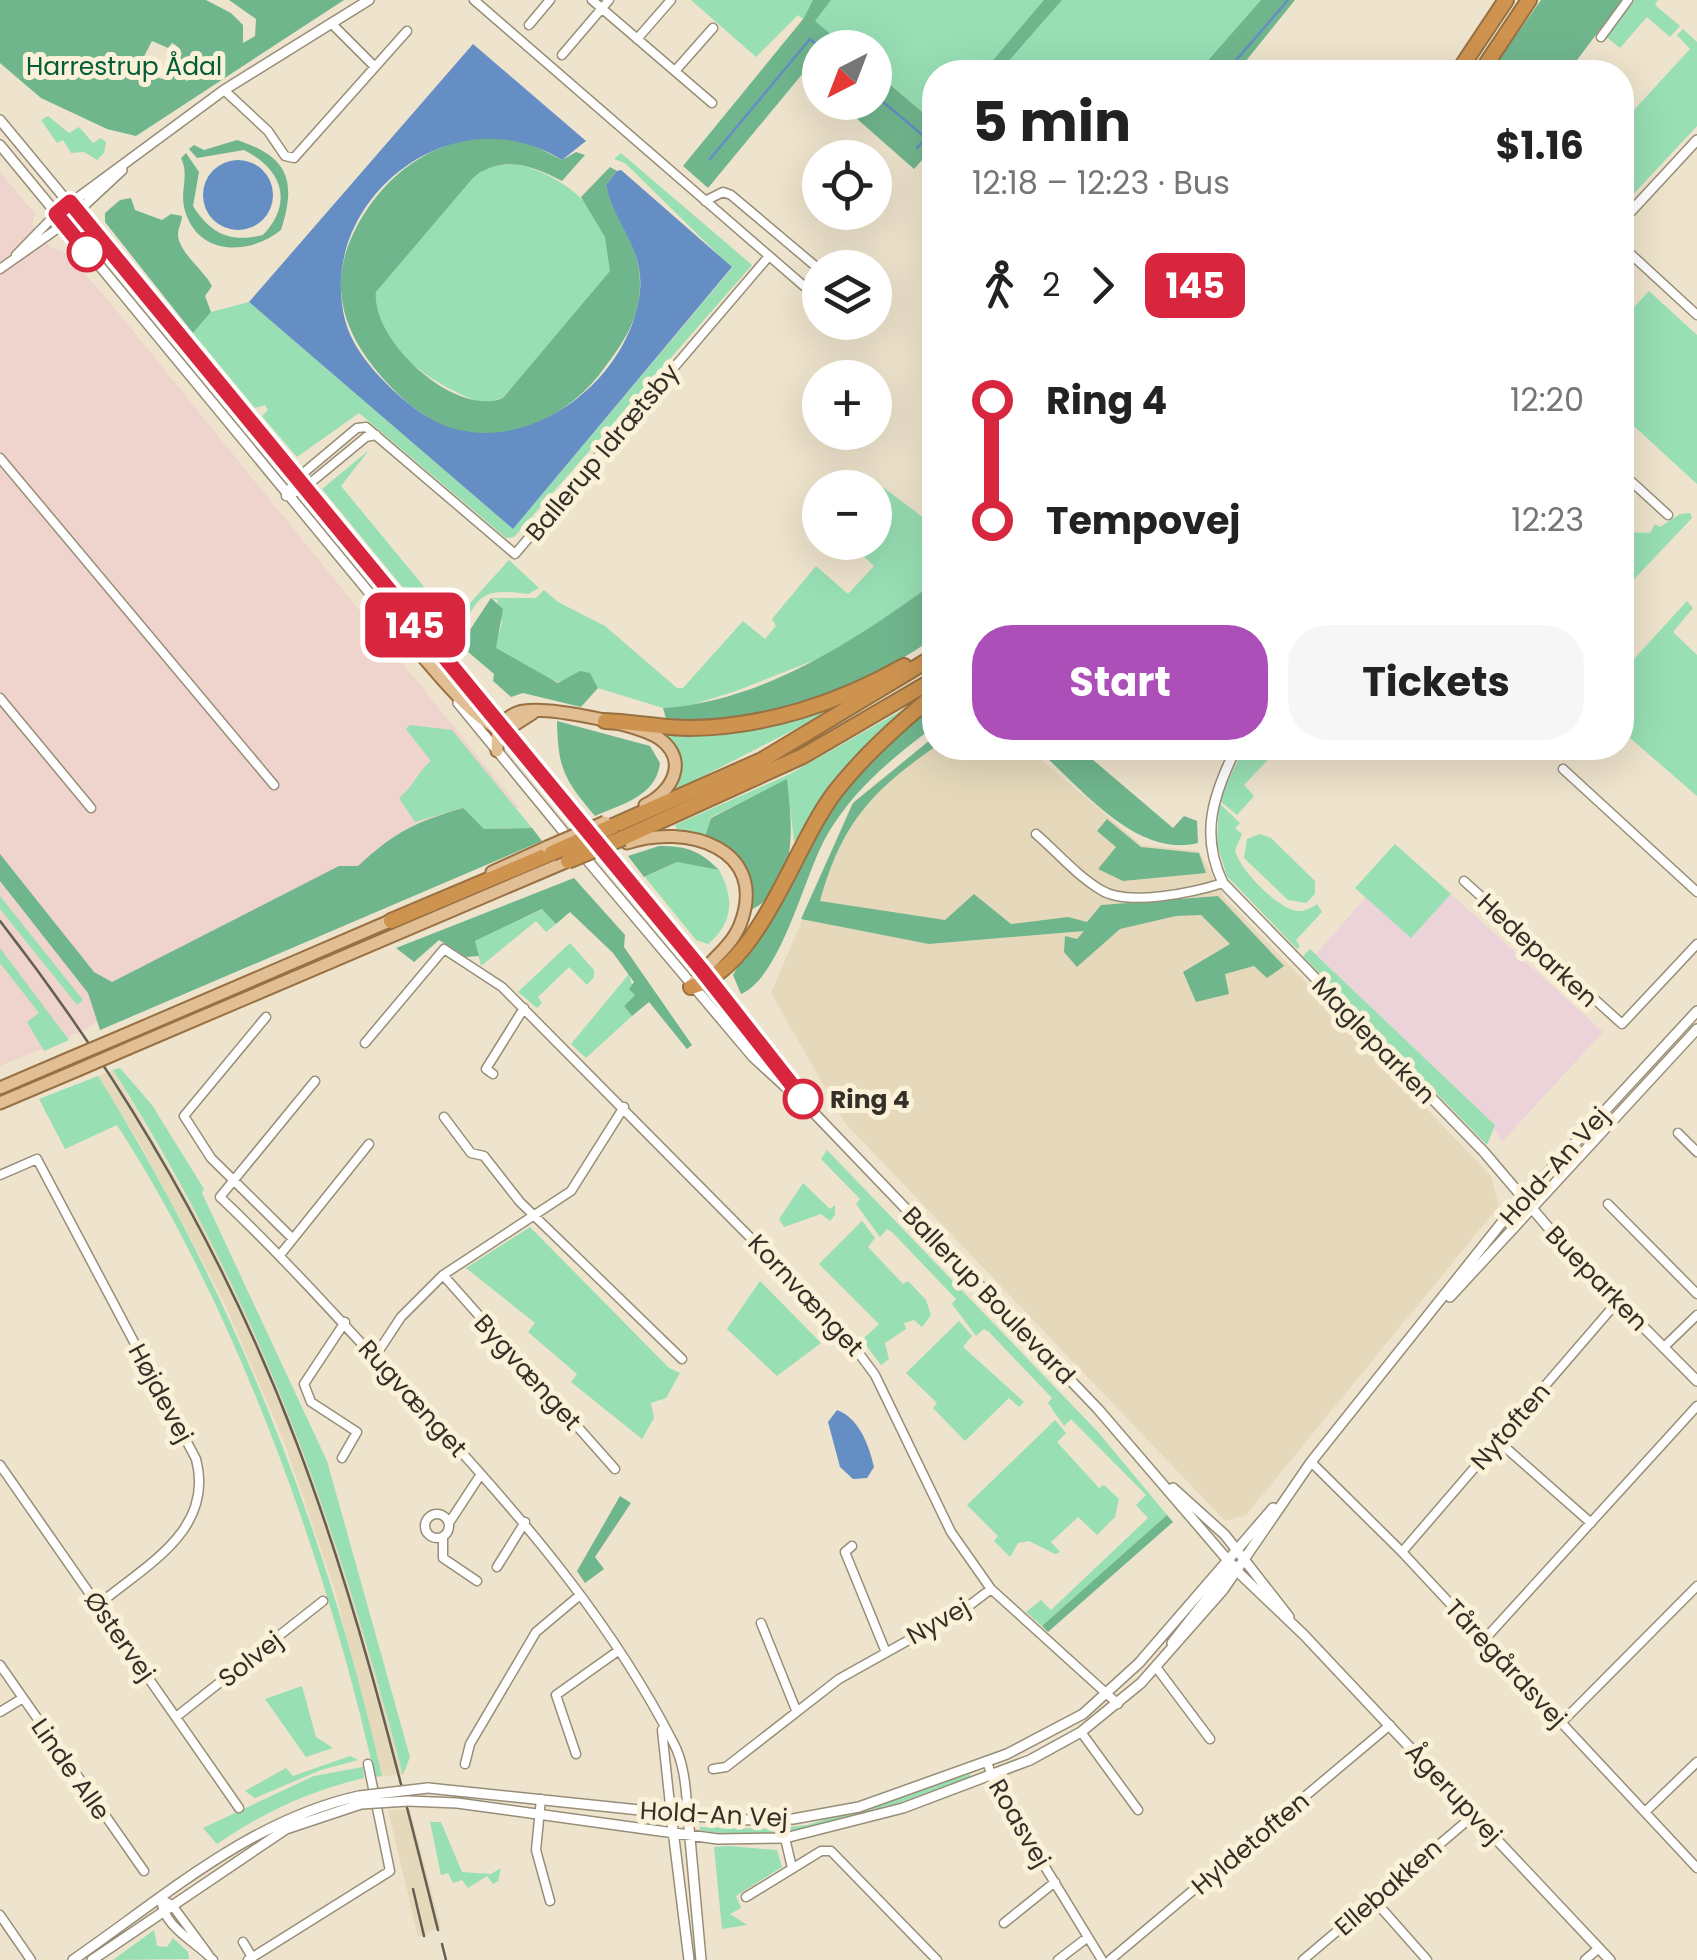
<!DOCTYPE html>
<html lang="en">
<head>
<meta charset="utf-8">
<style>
	:root { --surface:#fff; --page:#f6f6f6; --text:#222; --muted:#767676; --accent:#ad4fb9 }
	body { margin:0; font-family:Poppins,sans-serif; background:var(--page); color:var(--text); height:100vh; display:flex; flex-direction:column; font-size:38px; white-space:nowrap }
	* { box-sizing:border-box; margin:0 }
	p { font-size:32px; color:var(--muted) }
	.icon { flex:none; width:55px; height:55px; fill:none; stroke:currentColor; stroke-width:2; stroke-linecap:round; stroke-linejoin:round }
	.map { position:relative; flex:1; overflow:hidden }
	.drawer { position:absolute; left:922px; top:60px; width:712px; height:700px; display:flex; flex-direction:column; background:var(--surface); border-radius:40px; box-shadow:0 10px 40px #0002 }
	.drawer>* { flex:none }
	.badge { padding:0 20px; border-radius:15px; font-size:35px; line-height:65px }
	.needle { width:65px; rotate:222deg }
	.controls { position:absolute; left:802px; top:30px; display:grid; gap:20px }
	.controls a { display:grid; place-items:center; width:90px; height:90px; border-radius:50%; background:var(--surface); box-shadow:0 10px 40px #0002; font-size:50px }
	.map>.badge { position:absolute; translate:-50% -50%; box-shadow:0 0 0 5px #fff }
	.legs { display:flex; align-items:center; gap:15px; height:110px; padding:0 50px; font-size:32px }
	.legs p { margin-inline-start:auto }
	.headline { display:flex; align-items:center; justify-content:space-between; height:170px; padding:0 50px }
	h1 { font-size:55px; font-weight:700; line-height:75px }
	.primary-button { display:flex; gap:20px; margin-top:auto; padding:20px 50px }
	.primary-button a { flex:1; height:115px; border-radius:40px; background:var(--accent); color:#fff; font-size:40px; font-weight:700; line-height:115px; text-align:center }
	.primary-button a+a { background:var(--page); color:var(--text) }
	ul { padding:0 50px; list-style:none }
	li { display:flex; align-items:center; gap:35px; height:120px; font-size:38px }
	li i { display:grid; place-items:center; width:15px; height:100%; margin:0 12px; background:currentColor }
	li i::after { content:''; width:25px; height:25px; margin:-12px; border:8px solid; border-radius:50%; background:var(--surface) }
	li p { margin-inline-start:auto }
	li:first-child i { background:linear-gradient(#0000 50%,currentColor 0) }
	li:last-child i { background:linear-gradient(currentColor 50%,#0000 0) }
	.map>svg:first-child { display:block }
	.built { fill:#e6d9bb }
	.industrial { fill:#eed4cd }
	.education { fill:#ecd3da }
	.green { fill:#98dfb4 }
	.forest { fill:#70b68d; fill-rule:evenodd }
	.water { fill:#658ec4 }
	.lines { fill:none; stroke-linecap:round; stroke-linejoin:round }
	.stream { stroke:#658ec4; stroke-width:2.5 }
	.minor-casing { stroke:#988e78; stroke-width:11 }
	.tertiary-casing { stroke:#988e78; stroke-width:12 }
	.primary-casing { stroke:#987041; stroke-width:15 }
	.motorway-casing { stroke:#987041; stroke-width:18 }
	.minor { stroke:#fff; stroke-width:8 }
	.tertiary { stroke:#fff; stroke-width:9 }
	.primary { stroke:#e2be95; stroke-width:11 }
	.motorway { stroke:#ce934f; stroke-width:14 }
	.tram { stroke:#655f53; stroke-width:2.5 }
	.tertiary-bridge-casing { stroke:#988e78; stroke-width:12; stroke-linecap:butt }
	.primary-bridge-casing { stroke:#987041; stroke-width:15; stroke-linecap:butt }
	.motorway-bridge-casing { stroke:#987041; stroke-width:18; stroke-linecap:butt }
	.tertiary-bridge { stroke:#fff; stroke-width:9 }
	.primary-bridge { stroke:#e2be95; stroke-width:11 }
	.motorway-bridge { stroke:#ce934f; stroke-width:14 }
	.line-1-casing { stroke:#fff; stroke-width:22 }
	.line-1 { stroke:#d7263d; stroke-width:15 }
	.stop-1-dot { fill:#fff; stroke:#d7263d; stroke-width:5 }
	.labels { text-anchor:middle; stroke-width:10; stroke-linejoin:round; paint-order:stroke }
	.park-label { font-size:25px; fill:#035e38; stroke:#fbf1d9 }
	.street-label { font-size:25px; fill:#343027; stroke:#fbf1d9 }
	.stop-label { font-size:25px; font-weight:bold; fill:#343027; stroke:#fbf1d9; text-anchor:start }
</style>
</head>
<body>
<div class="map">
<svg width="1697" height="1960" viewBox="0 0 1697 1960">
	<rect width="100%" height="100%" fill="#eee3cc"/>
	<path class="built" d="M935,736v12h92l115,97 57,6 26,47 266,278 8,30 -253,309 -21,6 -380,-398 -74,-130 81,-190z
		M113,1070l102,177 67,143 70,197 51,188 -21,1 -47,-185 -50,-147 -62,-144 -81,-153 -44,-71z
		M410,1809l31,118 -23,10 -30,-127z"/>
	<path class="industrial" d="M0,172l35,42 -3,10 18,23 14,5 39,42 416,513 -454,232 -65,27z"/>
	<path class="education" d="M1451,894l152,138 -101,110 -12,-22 -174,-166 50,-57 45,41z"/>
	<path class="green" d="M691,0h570l-61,72h-265v58l-60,-51v-31l-38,-1 -39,-32 -42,42z
		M1632,0h26l-3,5 25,21 -10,11 -23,-20 -27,31 -17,-14z
		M1683,29l14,13v84l-69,74 -5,-5v-73l67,-73 -13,-14z
		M48,116l21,17 10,-6 14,16 8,-5 5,4 -2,11 -7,7 -13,-8 -13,1 -8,-13 -6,3 -16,-23z
		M621,153l131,112 -238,272 -8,1 -147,-125 -62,44 -35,-41 6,-6 -3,-5 -10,3 -62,-75 18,-21 38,-10 264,227 219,-261 -107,-105 -11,-4z
		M515,164c50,10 99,51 96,107l-108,127 -20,5c-45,-15 -112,-56 -107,-111l97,-114 17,-12z
		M1649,291l48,44v149l-74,-68v-97z
		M369,450l-28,36 112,136 56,-62 30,28 -11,6c-56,-8 -48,7 -77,52l-129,-157z
		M868,476l60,45 7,-2v63l-60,44 -55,32 -84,33 -48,15 -25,2 -65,-20 -8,-15 -32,9 -41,-18 -22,-16 7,-26 -5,-22 -6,-2h45l8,-8 14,12 47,24 72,62h6l60,-67 22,18 11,-13 -4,-7 44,-53 32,28 26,-28 -25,-23 26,-1v-54l-17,-1z
		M1690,513l2,5 -69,73v-59l27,1 5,-9 5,3 20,-13z
		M1687,601l6,7 -20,24 24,23v141l-74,-64v-61z
		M837,703l3,3 -164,84 4,-36 -25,-24z
		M904,709l2,4 -71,71 -41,58 -7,-62 -76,37 -6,19 -27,-5 -3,-6 115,-51z
		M410,725l42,5 80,98 -48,1 -22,-21 -47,14 -16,-24c15,-12 19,-27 32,-37l-25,-32z
		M1244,748l20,4 15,-4 -35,37 10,11 -17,19 -18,-15z
		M1219,803l21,20 -5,5 7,6 -7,16c4,19 39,54 58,60 9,3 16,-1 24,-6l5,8 -26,28 4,6 -3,3 -70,-73 -10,-32z
		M1260,834l11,4 44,43v13l-9,9 -18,-3 -44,-42 3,-19z
		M1395,844l56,50 -40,44 -56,-50z
		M677,862l42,8c15,27 15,53 -11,74l-12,-4 -51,-63z
		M0,896l83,104 -6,5 -77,-96z
		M543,909l13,15 -10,8 -10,-11 -55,45 -6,-25z
		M570,943l24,27v7l-7,8 -18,-18 -31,30 4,6 -5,5 -19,-16z
		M0,948l69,92 -25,11 -17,-29 12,-9 -39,-50z
		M1310,949l185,176 -8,20 -184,-189z
		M629,974l6,21 -11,11 8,10 -46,42 -15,-14z
		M120,1068l32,37 52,84 -2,4 125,268 83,296 -7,18c-69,-262 -144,-475 -290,-705z
		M98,1076c136,218 227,450 284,700l-7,1c-48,-215 -138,-467 -258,-652l-52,24 -26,-50z
		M827,1150l271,282 69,83 -125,111 -16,-14 15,-12 10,10 97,-92 -12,-13 10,-10 -75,-76 -7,7 -16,-23 4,-5 -63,-66 -5,-3 -8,7 -24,-32 4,-5 -63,-66 -6,-4 -7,8 -24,-33 4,-5 -39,-40z
		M803,1183l27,26 5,-4v10l-5,6 -9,-7 -37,13 -5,-8z
		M862,1221l13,17 -7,9 35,37 5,-3 18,19 5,15 -9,12 -8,-7 -10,3 2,6 -21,14 4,16 -8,6 -19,-25 17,-16 -60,-60z
		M530,1227l139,141 11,5 -14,25 -15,5 3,15 -12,21 -71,-57 6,-8 -49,-42 7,-9 -69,-55z
		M760,1281l61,62 -44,33 -50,-47z
		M959,1321l13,15 -9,11 61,55 -5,5 -10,-9 -44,43 -32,-33 4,-5 -31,-30z
		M1055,1420l11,13 -9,9 42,46 5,-3 15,14 -4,18 -18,18 -19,-18 -27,25 9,10 -5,2 -26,-13 -11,2 -8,14 -16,-16 4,-5 -31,-31z
		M302,1686l14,51 17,11 -27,9 -41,-58z
		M350,1756l8,4 -37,10 -66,28 -10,-7 41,-23 7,8z
		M363,1767l1,11c-55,13 -100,34 -147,66l-14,-16 111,-52z
		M970,1774l1,3c-85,30 -179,71 -271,53v-3l70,2 37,-4z
		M430,1822h11l21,50 29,2 10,-6 -3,13 -5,3 -6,-8 -19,12 -6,-8 -9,3 -5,-10 -7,2z
		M728,1846l49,4 5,17 -46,29 5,12 -11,6 17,11 -25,4 -8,-82z
		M154,1930l3,16 10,1 6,-9 15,14 1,7 -76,1z"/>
	<path class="forest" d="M0,0h206l25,13 12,12v18l12,-7 1,-17 -27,-19h115l-208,136 -29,-7 -66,-31 -41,-35zM152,41l16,7 4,-5 5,3 -1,15 15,10 -3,10 -22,-8 -5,6 -22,-13z
		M813,0h18l-16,21 31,26 -26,1v37l-12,-18 -100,121 -25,-22 121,-148z
		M1044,0h18l-63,72h-16z
		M1261,0h34l-58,72h-39z
		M1541,0h81l-54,72h-78z
		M875,72l60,51v23l-21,23 -75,-66 36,-1z
		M494,135l29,5 39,20 14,-8 9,3 -23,26c-29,-15 -60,-27 -89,-3l-97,114c-5,49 80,126 127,106l107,-127 -5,-34 -24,-40 29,-30 7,4 -11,14c8,36 34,59 34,98 0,37 -17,60 -38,88 -28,39 -89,74 -138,63 -26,-6 -52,-26 -70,-44 -52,-53 -73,-108 -30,-176 32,-49 73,-73 130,-79z
		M237,140c51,17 60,40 44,90 -31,25 -82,27 -96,-19 -6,-20 5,-35 -4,-53l5,-5 13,19 -6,34c18,28 37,37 70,29 31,-33 19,-66 -19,-85l-47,8 -8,-9 5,-4 10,5z
		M131,198l4,12 27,10 9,-6 11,2c0,6 -4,12 -4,18 0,18 26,36 34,52l-7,10 6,16 -18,21 -88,-111v-9l15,-13z
		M935,582v55c-86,60 -163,83 -268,85l-4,-14c101,-7 193,-68 272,-126z
		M491,598l12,11 -7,39 62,35 22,-12 10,2 8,15 -17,19 -58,-14 -12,4 -18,-16 1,-7 -34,-29z
		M935,706v20c-42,31 -81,63 -108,109 -23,40 -45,141 -86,159l-8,-19 90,-161 48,-59z
		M557,721l93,25 10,17c-4,34 -39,41 -65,53 -31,-37 -37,-47 -38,-95z
		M935,736v11c-64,44 -94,78 -115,154l125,19 29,-26 37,30 57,-7 19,5 14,-17 117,-9 66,70 -17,12 -13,-12 -29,8 4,20 -33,8 -13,-30 47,-28 -29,-29 -25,1 -56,13 -43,38 -13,-15 1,-16 12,3 7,-8 -155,13 -128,-25 52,-116z
		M1036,748h43l94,80 11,-12 13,5 1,22c-63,16 -119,-58 -162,-95z
		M787,779c5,45 13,106 -36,131 -1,-27 -22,-61 -46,-74l6,-18z
		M463,808l21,21 48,-1 10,13 -442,189 -12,-37 -88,-112v-27l94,118 18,10 227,-116h19c37,-34 57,-44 105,-58z
		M1107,819l34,28 58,6 7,20 -83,8 -25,-12 18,-22 -19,-16z
		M659,846c27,0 40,4 60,24l-42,-8 -33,15 -16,-21z
		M574,878l51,57 -1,12 68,98 -5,4 -38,-47 -17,14 -8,-10 11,-11 -6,-6 5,-7 -21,-29 -43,-41 -14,12 -14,-15 -67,32 4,15 -13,1 -27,-17 -25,22 -18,-14z
		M620,1496l11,7 -36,54 9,12 -19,14 -8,-12z
		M1167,1515l6,7 -125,110 -6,-6z"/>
	<path class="water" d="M473,44l113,97 -24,19c-110,-69 -247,42 -217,160 9,36 47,72 76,93 87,60 209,-25 219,-122 4,-43 -26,-67 -34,-106l11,-14 4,-1 111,97 -219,262 -264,-227z
		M203 195a35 35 0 1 1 70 0a35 35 0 1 1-70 0Z
		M837,1410c22,8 32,35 37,57l-7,11 -14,1 -13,-12 -12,-45z"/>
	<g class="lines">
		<path class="stream" d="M1226,72l62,-72
			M875,95l51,43 -9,10
			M710,159l100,-120 10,9"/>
		<g class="minor-casing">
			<path id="minor" d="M474,0l346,300
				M592,0l120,103
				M331,23l44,44
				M529,25l21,-25
				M1601,37l27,-37
				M637,39l34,-39
				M562,55l47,-55
				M675,71l38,-43
				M224,90l44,41 17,25 9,2 113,-127
				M705,201l18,-9 8,3 89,75
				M1622,246l75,69
				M16,255l40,-41
				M0,269l64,-45
				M0,458l274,327
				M1622,473l46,42
				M286,496l9,-16 62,-52 9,-1 149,127 254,-298
				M286,496l17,-7 63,-52 10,-2
				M0,698l91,110
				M1563,769l134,123
				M1036,834c21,18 41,42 65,56 27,17 94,2 122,-7
				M1464,881l158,143 75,-80
				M266,1017l-82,99 27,42 82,81
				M365,1043l79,-94 58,38 339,342 34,46 76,157 40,57 127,115
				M493,1074l-7,-5 38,-61
				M315,1081l-95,116c79,75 149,156 224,236 87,95 170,194 229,309 12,22 13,49 15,74
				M444,1117l27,36 13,3 36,46 162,157
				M1678,1133l19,19
				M0,1175l37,-16 159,300c19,71 -50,106 -98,146
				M1608,1204l89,90
				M280,1255l89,-111
				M443,1275l172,194
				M1664,1347l33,-32
				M376,1355l25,-38 42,-42 128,-84 53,-84
				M1498,1441l93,82
				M342,1458l15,-26 -46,-30 -7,-18 41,-62
				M1311,1462l91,90 295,316
				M0,1465l239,343
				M425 1526a12 12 0 1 1 24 0a12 12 0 1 1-24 0Z
				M449,1523l32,-49
				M443,1537v21l34,23
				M852,1546l-7,6 40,98
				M1402,1552l216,-251
				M497,1567l28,-45
				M761,1623l35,87
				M1484,1640l213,-234
				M0,1665l144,206
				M1156,1667l54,72
				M0,1712l23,-14
				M176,1717l147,-116
				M1561,1723l136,-137
				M662,1730l9,84
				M1081,1732l57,78
				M576,1754l-20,-59 62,-44
				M987,1762l8,23 107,175
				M465,1764l5,-20 66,-112 44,-37
				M713,1769l13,-2 113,-88 127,-71 25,-19
				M541,1799l-5,51 14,51
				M1645,1812l52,-50
				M785,1838l7,30
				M746,1897l75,-46h10l106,109
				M1374,1900l53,60
				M0,1915l31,45
				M1004,1923l51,-41
				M243,1942l9,15
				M208,1954l-36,-49 -11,-6c2,28 34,42 52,61
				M248,1960l142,-89 -22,-107
				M1058,1960l30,-23
				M1110,1960l280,-235
				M1303,1960l171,-145
				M1585,1960l14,-12"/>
		</g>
		<g class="tertiary-casing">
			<path id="tertiary" d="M0,120l591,714
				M0,145l395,479
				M56,214l168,-124 145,-90
				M1622,221l75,-81
				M64,224l58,-54
				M458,703l114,139
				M1236,748c-22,47 -37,85 -13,135l261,269 86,101 127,128
				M600,846l200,249
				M582,854l171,203 61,56 284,296 140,163 66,63 306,325
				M1450,1297l247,-268
				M1173,1488l52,47 64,82
				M1172,1643l61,-78
				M428,1788l307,32 58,-1 66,-12 148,-53 76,-40 56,-51 134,-155
				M408,1801l49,2 261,36 67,-1 118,-30 127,-48 51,-28 60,-49 82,-93 88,-128 192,-241 194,-210
				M671,1814l18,146
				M688,1816l13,144
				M73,1960c90,-62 177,-140 286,-164
				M92,1960l194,-131 75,-25"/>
		</g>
		<g class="primary-casing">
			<path id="primary" d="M392,620c24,27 81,104 113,111l28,-18
				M497,751l1,-25c7,-6 16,-14 26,-15 27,-4 114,13 136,28 30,22 11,54 -15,66
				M627,843c59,-20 143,5 113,82 -10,25 -36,39 -49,62
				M492,872l55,-25
				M122,1036l277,-119
				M129,1048l439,-187
				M0,1088l70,-30
				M0,1103l78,-33"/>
		</g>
		<g class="motorway-casing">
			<path id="motorway" d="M1458,72l48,-72
				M1481,72l48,-72
				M605,721c28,1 57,7 85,7 75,-1 149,-25 214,-62
				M613,826l149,-66 173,-104
				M623,838l180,-82 132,-77
				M391,921l161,-68
				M691,987c69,-20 102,-140 144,-195 29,-37 64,-68 100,-98"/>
		</g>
		<use href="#minor" class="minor"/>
		<use href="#tertiary" class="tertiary"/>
		<use href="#primary" class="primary"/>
		<use href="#motorway" class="motorway"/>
		<path class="tram" d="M0,921c123,158 226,335 297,523 60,158 100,323 141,486
			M413,1889l11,47
			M442,1944l4,16"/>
		<g class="tertiary-bridge-casing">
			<path id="tertiary-bridge" d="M359,1796l69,-8
				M361,1804l47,-3"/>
		</g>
		<g class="primary-bridge-casing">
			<path id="primary-bridge" d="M547,847l58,-25
				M70,1058l52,-22
				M78,1070l51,-22"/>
		</g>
		<g class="motorway-bridge-casing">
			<path id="motorway-bridge" d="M552,853l61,-27
				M568,861l55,-23"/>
		</g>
		<use href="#tertiary-bridge" class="tertiary-bridge"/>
		<use href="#primary-bridge" class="primary-bridge"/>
		<use href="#motorway-bridge" class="motorway-bridge"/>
	</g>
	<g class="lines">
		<g class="line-1-casing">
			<path id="line-1" d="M87,252l-31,-38 14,-12 631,767 102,130"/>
		</g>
		<use href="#line-1" class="line-1"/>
	</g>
	<g class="stop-1-dot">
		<circle cx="87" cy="252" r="18"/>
		<circle cx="803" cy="1099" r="18"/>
	</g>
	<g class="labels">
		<g class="park-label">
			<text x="124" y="75">Harrestrup Ådal</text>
		</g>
		<g class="street-label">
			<text transform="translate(602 452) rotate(-50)" y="9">Ballerup Idrætsby</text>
			<text transform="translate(1538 950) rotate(43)" y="9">Hedeparken</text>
			<text transform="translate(1374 1040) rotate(46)" y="9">Magleparken</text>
			<text transform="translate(1554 1166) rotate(-48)" y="9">Hold-An Vej</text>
			<text transform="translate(1597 1278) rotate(46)" y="9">Bueparken</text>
			<text transform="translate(806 1295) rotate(47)" y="9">Kornvænget</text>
			<text transform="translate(989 1295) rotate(46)" y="9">Ballerup Boulevard</text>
			<text transform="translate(528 1372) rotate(48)" y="9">Bygvænget</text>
			<text transform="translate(161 1393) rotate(62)" y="9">Højdevej</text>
			<text transform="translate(413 1398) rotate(48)" y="9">Rugvænget</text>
			<text transform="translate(1510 1426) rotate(-49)" y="9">Nytoften</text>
			<text transform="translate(938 1621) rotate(-29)" y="9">Nyvej</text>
			<text transform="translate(120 1636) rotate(55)" y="9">Østervej</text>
			<text transform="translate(250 1659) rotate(-38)" y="9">Solvej</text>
			<text transform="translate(1506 1663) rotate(47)" y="9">Tåregårdsvej</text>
			<text transform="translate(71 1769) rotate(55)" y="9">Linde Alle</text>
			<text transform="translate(1454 1793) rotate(47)" y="9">Ågerupvej</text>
			<text transform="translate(714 1814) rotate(3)" y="9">Hold-An Vej</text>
			<text transform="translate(1020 1823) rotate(60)" y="9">Roasvej</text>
			<text transform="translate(1250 1843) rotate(-40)" y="9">Hyldetoften</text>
			<text transform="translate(1388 1887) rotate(-41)" y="9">Ellebakken</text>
		</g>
		<g class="stop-label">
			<text x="830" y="1108">Ring 4</text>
		</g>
	</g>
</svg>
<div class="controls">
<a><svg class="needle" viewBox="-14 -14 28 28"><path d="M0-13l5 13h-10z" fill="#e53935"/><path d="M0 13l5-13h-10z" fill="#767676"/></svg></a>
<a><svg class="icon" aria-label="locate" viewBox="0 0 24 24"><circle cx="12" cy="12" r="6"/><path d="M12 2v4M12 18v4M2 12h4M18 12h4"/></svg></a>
<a><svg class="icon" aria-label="layers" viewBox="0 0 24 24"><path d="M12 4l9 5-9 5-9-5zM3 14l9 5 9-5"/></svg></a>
<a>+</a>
<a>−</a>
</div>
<b class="badge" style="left:415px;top:625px;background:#d7263d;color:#fff">145</b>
<section class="drawer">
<div class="headline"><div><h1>5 min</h1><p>12:18 – 12:23 · Bus</p></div><b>$1.16</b></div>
<div class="legs"><svg class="icon" aria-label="walk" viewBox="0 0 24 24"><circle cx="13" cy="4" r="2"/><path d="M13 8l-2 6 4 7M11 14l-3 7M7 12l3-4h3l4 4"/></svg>2<svg class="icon" aria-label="forward" viewBox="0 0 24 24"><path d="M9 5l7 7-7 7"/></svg><b class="badge" style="background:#d7263d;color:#fff">145</b></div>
<ul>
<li><i style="color:#d7263d"></i><b>Ring 4</b><p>12:20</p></li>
<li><i style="color:#d7263d"></i><b>Tempovej</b><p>12:23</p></li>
</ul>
<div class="primary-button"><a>Start</a><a>Tickets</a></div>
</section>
</div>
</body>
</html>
